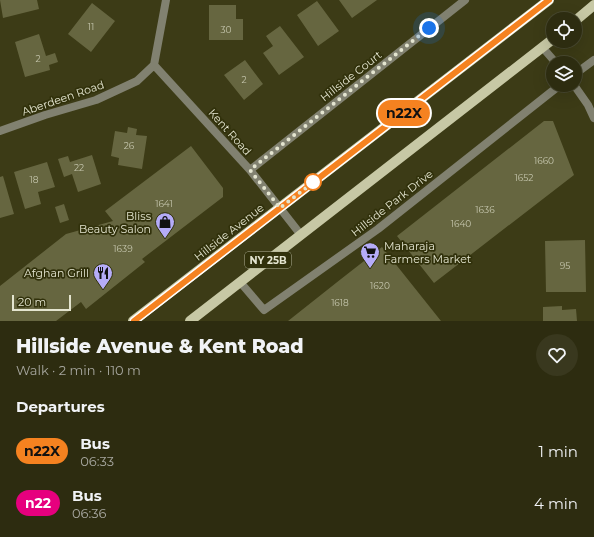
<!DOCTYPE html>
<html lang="en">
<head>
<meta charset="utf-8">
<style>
	:root { --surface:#2d2c10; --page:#39381e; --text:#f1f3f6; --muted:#a7a79f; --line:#484830 }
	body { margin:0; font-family:Montserrat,sans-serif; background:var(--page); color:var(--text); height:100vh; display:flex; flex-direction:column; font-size:15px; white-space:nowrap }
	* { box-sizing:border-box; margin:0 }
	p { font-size:13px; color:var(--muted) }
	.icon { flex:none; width:22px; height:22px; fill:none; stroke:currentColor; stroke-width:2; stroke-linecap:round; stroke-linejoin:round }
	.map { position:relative; height:321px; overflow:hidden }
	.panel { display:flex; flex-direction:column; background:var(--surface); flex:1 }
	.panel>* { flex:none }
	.badge { padding:0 8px; border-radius:13px; font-size:14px; line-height:26px }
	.controls { position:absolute; left:546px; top:12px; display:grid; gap:8px }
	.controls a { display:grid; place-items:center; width:36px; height:36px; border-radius:50%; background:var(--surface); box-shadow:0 4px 16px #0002,0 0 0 1px var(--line); font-size:20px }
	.scale { position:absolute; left:12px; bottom:10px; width:59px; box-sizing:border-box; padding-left:4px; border:2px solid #e4e5d0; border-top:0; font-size:11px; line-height:14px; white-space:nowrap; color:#e4e5d0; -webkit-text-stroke:3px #31310b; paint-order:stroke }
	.you { position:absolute; width:20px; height:20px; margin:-10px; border:3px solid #fff; border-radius:50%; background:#1a73e8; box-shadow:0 0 0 6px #1a73e833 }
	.map>.badge { position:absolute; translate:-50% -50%; box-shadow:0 0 0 2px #fff }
	h2 { padding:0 16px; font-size:15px; line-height:36px }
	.round { display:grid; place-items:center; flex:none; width:42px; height:42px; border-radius:21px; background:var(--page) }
	.headline { display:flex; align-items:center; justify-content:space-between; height:68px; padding:0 16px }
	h1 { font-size:19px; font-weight:800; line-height:30px }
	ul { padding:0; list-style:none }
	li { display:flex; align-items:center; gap:12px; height:52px; padding:0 16px }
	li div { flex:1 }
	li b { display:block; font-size:15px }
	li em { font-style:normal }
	li .badge { min-width:44px; font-weight:700; text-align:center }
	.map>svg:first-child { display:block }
	.building { fill:#666640 }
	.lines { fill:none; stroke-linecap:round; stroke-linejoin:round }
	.minor { stroke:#818170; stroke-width:8 }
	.primary { stroke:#c7c8a5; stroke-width:10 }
	.line-casing { stroke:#fff; stroke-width:9 }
	.line { stroke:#f58220; stroke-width:6 }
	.walk { stroke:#e4e5d0; stroke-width:4; stroke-dasharray:0 7.2 }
	.stop-dot { fill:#fff; stroke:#f58220; stroke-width:2 }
	.labels { text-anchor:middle; stroke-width:3.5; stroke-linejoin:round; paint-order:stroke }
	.number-label { font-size:9px; fill:#c4c5ac }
	.shield { fill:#31310b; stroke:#aeaf95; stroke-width:1 }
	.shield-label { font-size:10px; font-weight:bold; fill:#e4e5d0 }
	.street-label { font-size:11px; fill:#e4e5d0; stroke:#31310b }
	.poi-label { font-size:11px; fill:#e4e5d0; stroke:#31310b; text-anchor:end }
</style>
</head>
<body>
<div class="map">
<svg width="594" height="321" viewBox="0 0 594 321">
	<rect width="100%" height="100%" fill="#3c3b16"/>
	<path class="building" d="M0,0h37l2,9 -36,9z
		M339,0h38l-25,18z
		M317,1l22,30 -21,15 -21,-31z
		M92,3l23,18 -24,31 -23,-18z
		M209,5h27v14h7v21h-34z
		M280,26l24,31 -25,18 -16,-22 10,-7 -7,-10z
		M39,34l7,22 9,-3 3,9 -9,3 1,5 -25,7 -10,-35z
		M245,60l18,24 -19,16 -20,-25z
		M544,121h9l21,54 -140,108 -37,-47z
		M128,127l9,2 -1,6 11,1 -5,33 -24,-4 1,-7 -8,-2 4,-25 12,2z
		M191,146l32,42v9l-81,62 3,3 -59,47 -5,-7 -25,19h-56v-35l66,-52 47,-13 -8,-10z
		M92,155l9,29 -23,8 -6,-18 -8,3 -6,-18 10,-3 2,6z
		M47,162l8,25 -17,5 3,12 -16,5 -11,-37z
		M3,176l11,38 -14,4v-41z
		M64,204l5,16 -9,3 -5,-16z
		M585,240l1,52h-40l-1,-51z
		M382,247l59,74h-153l53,-42z
		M562,306v4l14,-1 1,12h-34v-14z"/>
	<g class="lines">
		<path class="minor" d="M543,48l13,15
			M154,65l96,105 51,65
			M575,74l19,-14
			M574,85l14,20 6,13
			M0,131l45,-16 51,-15 41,-19 17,-16 12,-65
			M250,170l215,-170
			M240,282l24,28 114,-81 182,-144"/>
		<path class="primary" d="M575,21l19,-16
			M133,321l416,-321
			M190,321l363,-282"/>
	</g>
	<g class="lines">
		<g class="line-casing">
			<path id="line" d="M134,321l415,-321"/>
		</g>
		<use href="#line" class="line"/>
		<path class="walk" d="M313,182l2,-1 -35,27 -30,-38 179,-142"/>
	</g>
	<defs>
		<g id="shop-pin" transform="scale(1)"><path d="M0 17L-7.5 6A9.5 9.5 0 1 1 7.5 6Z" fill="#b5acf8" stroke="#31310b"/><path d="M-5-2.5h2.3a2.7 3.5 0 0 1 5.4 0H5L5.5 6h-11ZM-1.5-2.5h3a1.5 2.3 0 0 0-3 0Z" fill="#111"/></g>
		<g id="supermarket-pin" transform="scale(1)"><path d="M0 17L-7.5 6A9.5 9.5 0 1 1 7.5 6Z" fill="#b5acf8" stroke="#31310b"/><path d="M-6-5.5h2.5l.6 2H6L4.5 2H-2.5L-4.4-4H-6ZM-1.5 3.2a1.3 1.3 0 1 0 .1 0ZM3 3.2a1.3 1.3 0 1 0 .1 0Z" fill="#111"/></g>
		<g id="restaurant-pin" transform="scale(1)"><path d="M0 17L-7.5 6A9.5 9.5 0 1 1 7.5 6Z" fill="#b5acf8" stroke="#31310b"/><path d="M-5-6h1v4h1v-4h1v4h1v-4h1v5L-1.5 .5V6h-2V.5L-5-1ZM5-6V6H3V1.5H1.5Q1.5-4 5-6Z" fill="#111"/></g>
	</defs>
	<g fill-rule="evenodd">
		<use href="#shop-pin" x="165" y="222"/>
		<use href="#supermarket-pin" x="370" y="252"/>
		<use href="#restaurant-pin" x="103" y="273"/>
	</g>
	<circle class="stop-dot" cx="313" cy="182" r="8"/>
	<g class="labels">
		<g class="number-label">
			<text x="91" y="30">11</text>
			<text x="226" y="33">30</text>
			<text x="38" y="62">2</text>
			<text x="244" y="83">2</text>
			<text x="129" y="149">26</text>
			<text x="544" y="164">1660</text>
			<text x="79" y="171">22</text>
			<text x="524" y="181">1652</text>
			<text x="34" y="183">18</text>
			<text x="164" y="207">1641</text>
			<text x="485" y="213">1636</text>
			<text x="461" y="227">1640</text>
			<text x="123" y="252">1639</text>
			<text x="565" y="269">95</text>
			<text x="380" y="289">1620</text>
			<text x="340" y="306">1618</text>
		</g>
		<rect class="shield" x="245" y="252" width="46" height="16" rx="3"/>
		<g class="shield-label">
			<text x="268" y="264">NY 25B</text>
		</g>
		<g class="street-label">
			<text transform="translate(351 76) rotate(-38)" y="4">Hillside Court</text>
			<text transform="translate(63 98) rotate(-19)" y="4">Aberdeen Road</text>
			<text transform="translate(230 132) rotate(48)" y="4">Kent Road</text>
			<text transform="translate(392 203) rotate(-38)" y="4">Hillside Park Drive</text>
			<text transform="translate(229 232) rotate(-38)" y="4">Hillside Avenue</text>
		</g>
		<g class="poi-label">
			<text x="151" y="220">Bliss<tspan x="151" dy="13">Beauty Salon</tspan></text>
			<text x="384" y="250" text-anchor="start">Maharaja<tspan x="384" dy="13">Farmers Market</tspan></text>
			<text x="89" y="277">Afghan Grill</text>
		</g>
	</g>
</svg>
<div class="controls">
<a><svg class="icon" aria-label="locate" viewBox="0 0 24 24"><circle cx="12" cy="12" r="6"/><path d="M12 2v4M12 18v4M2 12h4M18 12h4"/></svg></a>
<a><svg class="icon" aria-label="layers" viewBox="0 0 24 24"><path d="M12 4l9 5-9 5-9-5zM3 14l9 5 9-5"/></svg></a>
</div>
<div class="scale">20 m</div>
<div class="you" style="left:429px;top:28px"></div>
<b class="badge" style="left:404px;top:113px;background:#f58220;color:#111">n22X</b>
</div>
<section class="panel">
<div class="headline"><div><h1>Hillside Avenue &amp; Kent Road</h1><p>Walk · 2 min · 110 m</p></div><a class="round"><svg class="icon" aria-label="heart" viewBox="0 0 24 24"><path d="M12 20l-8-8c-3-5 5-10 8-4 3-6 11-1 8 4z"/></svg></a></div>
<h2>Departures</h2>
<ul>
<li><span class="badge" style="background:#f58220;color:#111">n22X</span><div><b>Bus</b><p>06:33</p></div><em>1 min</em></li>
<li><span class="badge" style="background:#e6007e;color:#fff">n22</span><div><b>Bus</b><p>06:36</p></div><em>4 min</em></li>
</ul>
</section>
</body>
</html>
